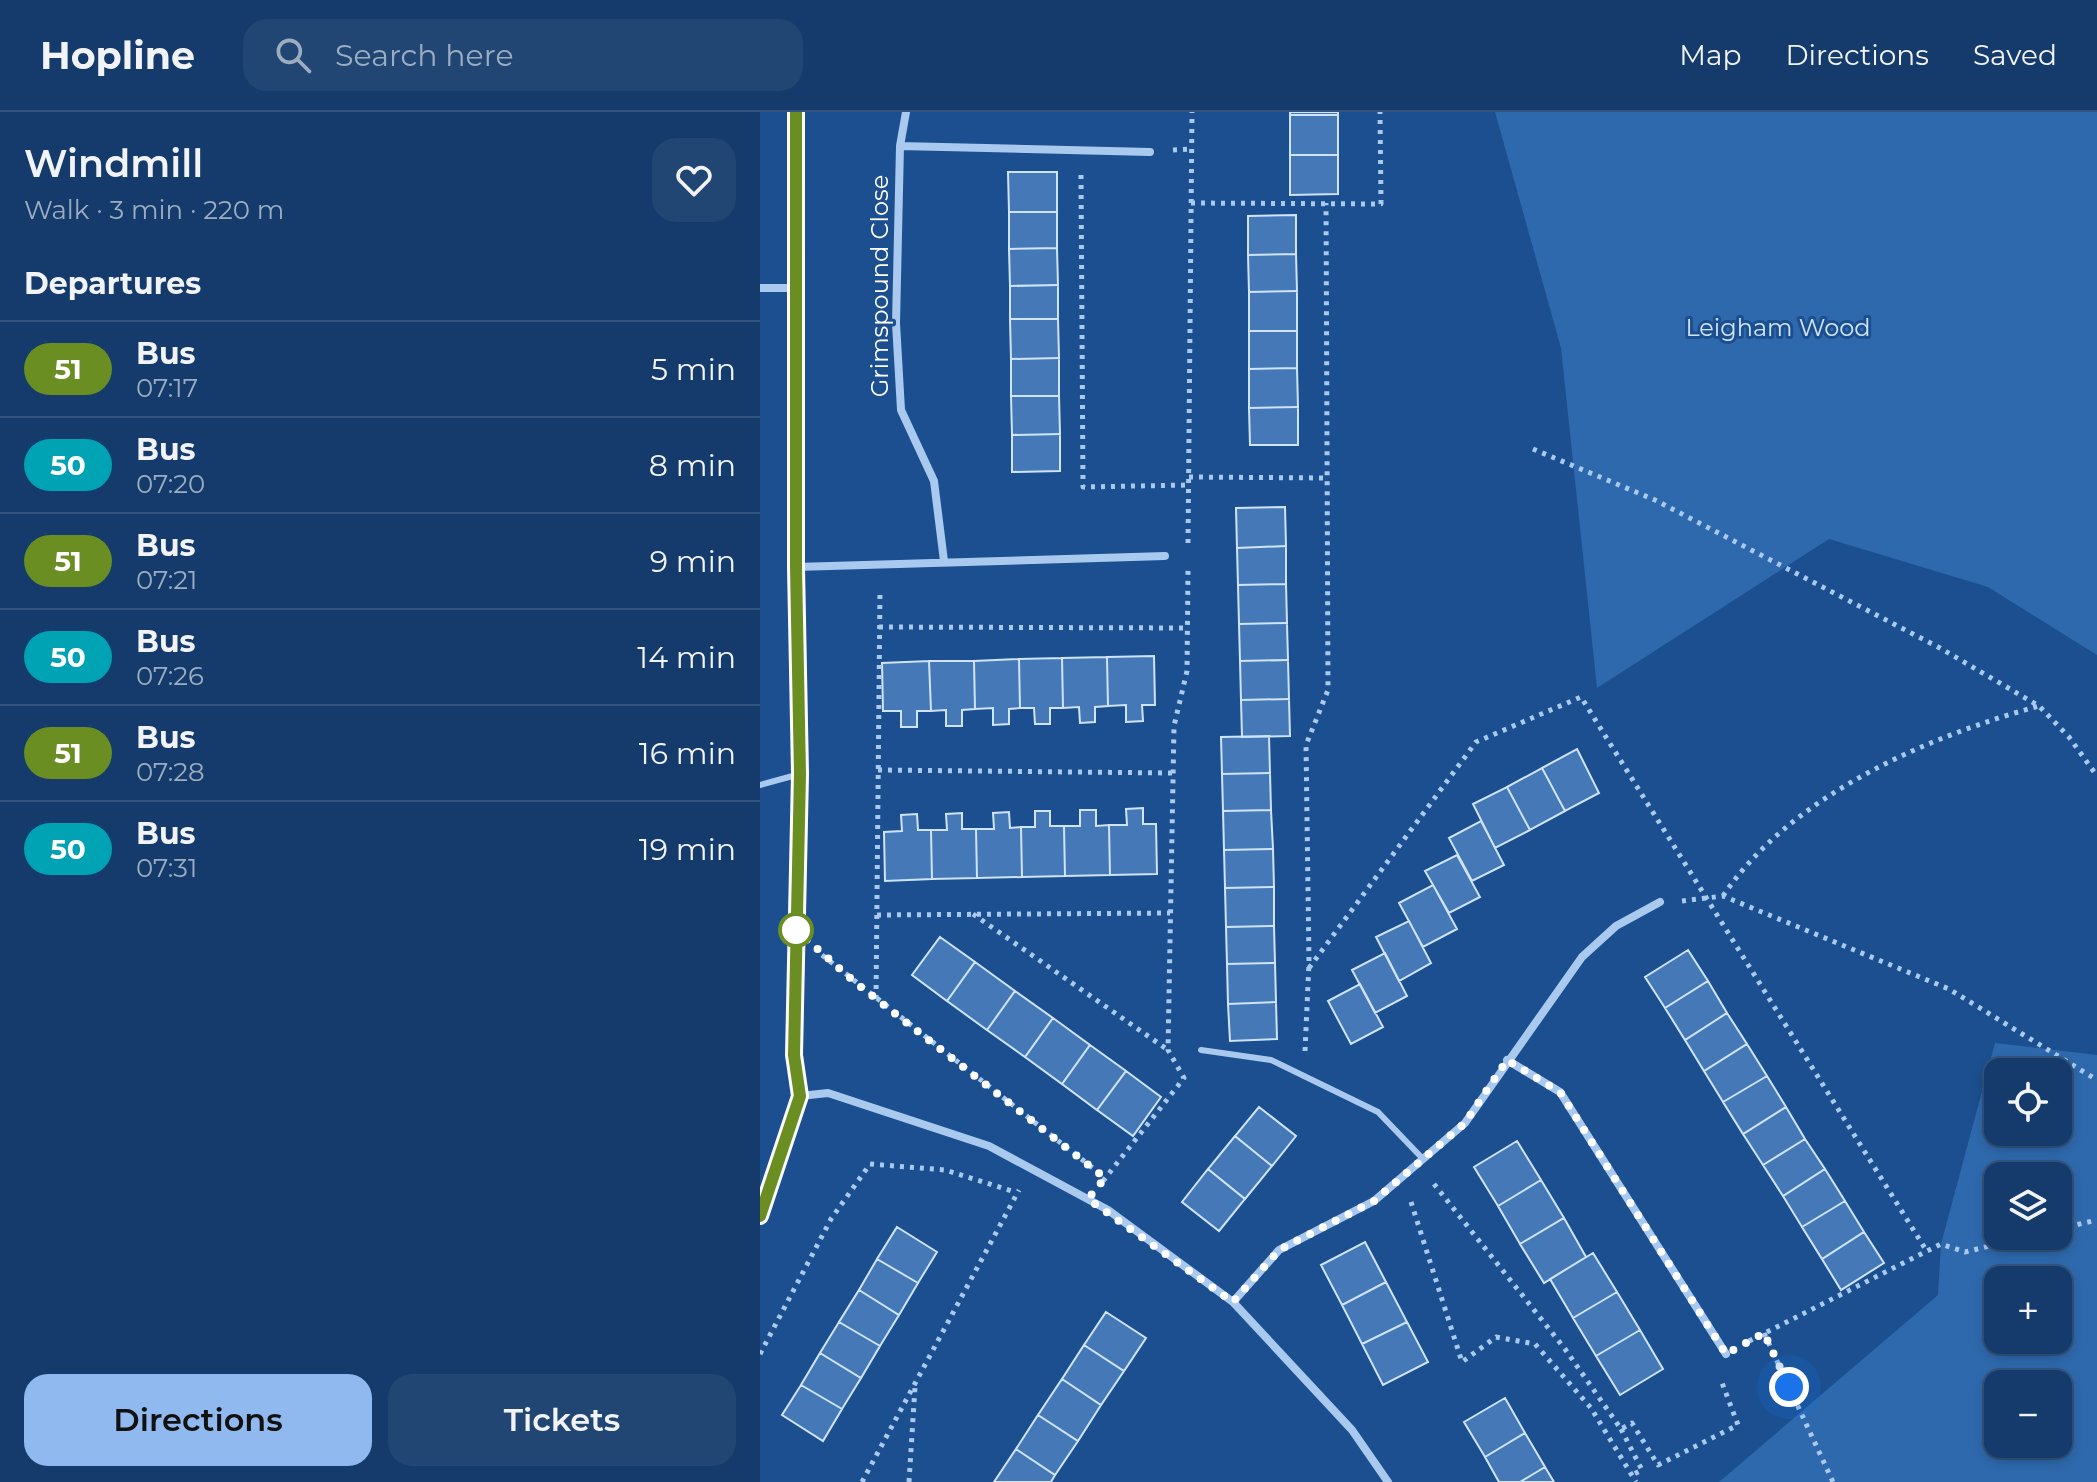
<!DOCTYPE html>
<html lang="en">
<head>
<meta charset="utf-8">
<style>
	:root { --surface:#143b6b; --page:#214673; --text:#f1f3f6; --muted:#9dadc1; --line:#33557e; --accent:#90b9f0 }
	body { margin:0; font-family:Montserrat,sans-serif; background:var(--page); color:var(--text); height:100vh; display:flex; flex-direction:column; font-size:30px; white-space:nowrap }
	* { box-sizing:border-box; margin:0 }
	p { font-size:26px; color:var(--muted) }
	.icon { flex:none; width:44px; height:44px; fill:none; stroke:currentColor; stroke-width:2; stroke-linecap:round; stroke-linejoin:round }
	.map { position:relative; flex:1; overflow:hidden }
	.side { display:flex; flex-direction:column; background:var(--surface); width:760px }
	.side>* { flex:none }
	.badge { padding:0 16px; border-radius:26px; font-size:28px; line-height:52px }
	.controls { position:absolute; left:1224px; top:946px; display:grid; gap:16px }
	.controls a { display:grid; place-items:center; width:88px; height:88px; border-radius:16px; background:var(--surface); box-shadow:0 4px 12px #0003,0 0 0 2px var(--line); font-size:40px }
	.you { position:absolute; width:40px; height:40px; margin:-20px; border:6px solid #fff; border-radius:50%; background:#1a73e8; box-shadow:0 0 0 12px #1a73e833 }
	.map>.badge { position:absolute; translate:-50% -50%; box-shadow:0 0 0 4px #fff }
	h2 { padding:0 24px; font-size:30px; line-height:72px }
	.round { display:grid; place-items:center; flex:none; width:84px; height:84px; border-radius:24px; background:var(--page) }
	.overview { display:flex; align-items:center; justify-content:space-between; height:136px; padding:0 24px }
	h1 { font-size:38px; font-weight:600; line-height:60px }
	.primary-button { display:flex; gap:16px; margin-top:auto; padding:16px 24px }
	.primary-button a { flex:1; height:92px; border-radius:24px; background:var(--accent); color:#111; font-size:32px; font-weight:600; line-height:92px; text-align:center }
	.primary-button a+a { background:var(--page); color:var(--text) }
	ul { padding:0; list-style:none }
	li { display:flex; align-items:center; gap:24px; height:96px; padding:0 24px; border-top:2px solid var(--line) }
	li div { flex:1 }
	li b { display:block; font-size:30px }
	li em { font-style:normal }
	li .badge { min-width:88px; font-weight:700; text-align:center }
	header { display:flex; align-items:center; gap:48px; box-sizing:border-box; height:112px; padding:0 40px; background:var(--surface); border-bottom:2px solid var(--line) }
	header strong { font-size:38px }
	nav { display:flex; gap:44px; margin-inline-start:auto; font-size:28px }
	.search { width:560px; height:72px; background:var(--page); display:flex; align-items:center; gap:20px; box-sizing:border-box; padding:0 28px; border-radius:24px; color:var(--muted); font-size:30px }
	main { display:flex; flex:1; min-height:0 }
	.map>svg:first-child { display:block }
	.green { fill:#2e69ad; fill-rule:evenodd }
	.building { fill:#4478b7; stroke:#cfe3fa; stroke-width:2 }
	.lines { fill:none; stroke-linecap:round; stroke-linejoin:round }
	.path { stroke:#a9c9ee; stroke-width:5; stroke-dasharray:4 6; stroke-linecap:butt }
	.service { stroke:#a9c9ee; stroke-width:6 }
	.minor { stroke:#a9c9ee; stroke-width:8 }
	.line-casing { stroke:#fff; stroke-width:18 }
	.line { stroke:#6b8e23; stroke-width:12 }
	.walk { stroke:#fff; stroke-width:8; stroke-dasharray:0 14.4 }
	.stop-dot { fill:#fff; stroke:#6b8e23; stroke-width:4 }
	.labels { text-anchor:middle; stroke-width:6; stroke-linejoin:round; paint-order:stroke }
	.street-label { font-size:24px; fill:#fff; stroke:#1b4f8f }
	.park-label { font-size:24px; fill:#cfe3fa; stroke:#1b4f8f }
</style>
</head>
<body>
<header>
<strong>Hopline</strong>
<div class="search"><svg class="icon" aria-label="search" viewBox="0 0 24 24"><circle cx="10" cy="10" r="6"/><path d="M15 15l6 6"/></svg>Search here</div>
<nav><a>Map</a><a>Directions</a><a>Saved</a></nav>
</header>
<main>
<section class="side">
<div class="overview"><div><h1>Windmill</h1><p>Walk · 3 min · 220 m</p></div><a class="round"><svg class="icon" aria-label="heart" viewBox="0 0 24 24"><path d="M12 20l-8-8c-3-5 5-10 8-4 3-6 11-1 8 4z"/></svg></a></div>
<h2>Departures</h2>
<ul>
<li><span class="badge" style="background:#6b8e23;color:#fff">51</span><div><b>Bus</b><p>07:17</p></div><em>5 min</em></li>
<li><span class="badge" style="background:#00a3b4;color:#fff">50</span><div><b>Bus</b><p>07:20</p></div><em>8 min</em></li>
<li><span class="badge" style="background:#6b8e23;color:#fff">51</span><div><b>Bus</b><p>07:21</p></div><em>9 min</em></li>
<li><span class="badge" style="background:#00a3b4;color:#fff">50</span><div><b>Bus</b><p>07:26</p></div><em>14 min</em></li>
<li><span class="badge" style="background:#6b8e23;color:#fff">51</span><div><b>Bus</b><p>07:28</p></div><em>16 min</em></li>
<li><span class="badge" style="background:#00a3b4;color:#fff">50</span><div><b>Bus</b><p>07:31</p></div><em>19 min</em></li>
</ul>
<div class="primary-button"><a>Directions</a><a>Tickets</a></div>
</section>
<div class="map">
<svg width="1337" height="1370" viewBox="0 0 1337 1370">
	<rect width="100%" height="100%" fill="#1b4f8f"/>
	<path class="green" d="M735,0h602v543l-109,-68 -159,-48 -232,149 -36,-340z
		M1235,931l102,12v427h-378l219,-187 3,-51zM1238,960h60v60h-60zM1238,1064h60v60h-60zM1238,1168h60v60h-60zM1238,1272h60v60h-60z"/>
	<path class="building" d="M530,0h48v3h-48z
		M530,3h48v40h-48z
		M530,43h48v39l-48,1z
		M248,60h49v40h-48z
		M249,100h48v36l-48,1z
		M536,103v39l-48,1v-39z
		M297,136l1,37 -48,1 -1,-37z
		M536,142l1,37 -48,1 -1,-37z
		M298,173v34h-48v-33z
		M537,179v40h-48v-39z
		M250,207h48l1,39 -48,1z
		M489,219h48v37l-48,1z
		M299,246v38h-48v-37z
		M537,256l1,39 -49,1v-39z
		M251,284h48l1,38 -48,1z
		M538,295v38h-48l-1,-37z
		M300,322v37l-48,1v-37z
		M525,395l1,39 -49,2 -1,-40z
		M526,434v38l-48,1 -1,-37z
		M526,472l1,39 -48,1 -1,-39z
		M527,511l1,37 -48,1 -1,-37z
		M394,544l1,49h-13l1,16 -17,1v-17l-18,1 -1,-49z
		M347,545l1,49 -13,1v15l-15,1 -1,-16 -16,1 -1,-50z
		M302,546l1,50h-13v16h-15l-1,-16h-14l-1,-49z
		M259,547l1,49 -11,1v15l-16,1v-17l-18,1 -1,-48z
		M528,548l1,39 -48,1 -1,-39z
		M169,549h45l1,48 -13,1v16h-16v-16l-15,1z
		M169,549l2,50h-14v16h-16v-16h-18l-1,-48z
		M529,587l1,37 -48,1 -1,-37z
		M509,624l1,37 -48,1 -1,-37z
		M817,637l22,44 -34,18 -23,-43z
		M782,656l23,43 -35,19 -23,-43z
		M510,661l1,37 -48,1 -1,-37z
		M747,675l23,43 -35,18 -22,-44z
		M383,696v16h13l1,50 -47,1 -1,-50h18l-1,-16z
		M320,698h16v16l13,-1 1,50 -45,1 -1,-50h16z
		M511,698l2,39 -49,1 -1,-39z
		M275,699h15v15h14l1,50 -43,1 -1,-50h14z
		M249,700l1,16 11,-1 1,50 -45,1 -1,-49h18l-1,-16z
		M202,701v16h14l1,49 -45,1 -1,-49h16l-1,-16z
		M157,702l1,16h13l1,49 -47,2 -1,-49 18,-1 -1,-16z
		M721,709l23,44 -32,16 -23,-43z
		M513,737l1,38 -49,1 -1,-38z
		M697,743l23,42 -31,16 -24,-42z
		M673,773l24,44 -34,18 -24,-44z
		M514,775v39l-48,1 -1,-39z
		M649,809l22,42 -32,18 -23,-44z
		M514,814l1,37 -48,1 -1,-37z
		M180,825l35,25 -28,39 -35,-26z
		M928,838l20,31 -43,27 -20,-31z
		M625,841l22,43 -32,17 -23,-43z
		M215,850l40,29 -28,39 -40,-29z
		M515,851l1,39 -48,2 -1,-40z
		M948,869l19,32 -42,27 -20,-32z
		M600,872l23,43 -32,17 -23,-43z
		M255,879l38,27 -28,39 -38,-27z
		M516,890l1,37 -47,2 -2,-37z
		M967,901l20,31 -43,27 -19,-31z
		M293,906l37,27 -28,39 -37,-27z
		M987,932l20,32 -44,26 -19,-31z
		M330,933l36,26 -29,39 -35,-26z
		M366,959l35,26 -28,39 -36,-26z
		M1007,964l19,31 -43,27 -20,-32z
		M499,995l37,29 -24,30 -37,-30z
		M1026,995l19,32 -42,26 -20,-31z
		M475,1024l37,30 -27,33 -37,-30z
		M1045,1027l20,30 -42,27 -20,-31z
		M757,1029l24,39 -43,26 -24,-39z
		M448,1057l37,30 -26,32 -37,-29z
		M1065,1057l20,32 -43,26 -19,-31z
		M781,1068l23,38 -44,26 -22,-38z
		M1085,1089l19,31 -42,27 -20,-32z
		M804,1106l22,39 -42,26 -24,-39z
		M137,1115l40,25 -19,31 -41,-24z
		M1104,1120l20,31 -43,27 -19,-31z
		M605,1130l21,40 -44,23 -21,-40z
		M833,1141l24,39 -44,26 -23,-39z
		M117,1147l41,24 -19,32 -40,-25z
		M626,1170l21,40 -45,22 -20,-39z
		M99,1178l40,25 -19,31 -41,-24z
		M857,1180l23,38 -44,26 -23,-38z
		M346,1200l40,26 -22,33 -40,-26z
		M79,1210l41,24 -19,32 -41,-25z
		M647,1210l21,40 -45,23 -21,-41z
		M880,1218l23,39 -43,26 -24,-39z
		M324,1233l40,26 -23,34 -39,-26z
		M60,1241l41,25 -19,31 -41,-24z
		M302,1267l39,26 -23,36 -40,-26z
		M41,1273l41,24 -19,32 -41,-26z
		M745,1286l20,35 -40,24 -21,-35z
		M278,1303l40,26 -23,34 -39,-26z
		M765,1321l20,34 -25,15h-21l-14,-25z
		M256,1337l39,26 -4,7h-57z
		M785,1355l9,15h-34z"/>
	<g class="lines">
		<path class="path" d="M413,38l19,-1
			M321,63l2,312 106,-2
			M431,91l190,1 -1,-92
			M773,337l122,51 285,148 99,58 30,31 28,39
			M429,365l138,1
			M428,431l4,-431
			M119,515l309,1
			M118,658l294,3
			M963,784c67,-100 203,-159 316,-190
			M922,789l41,-5 226,93 148,91
			M213,802l195,136
			M117,803l293,-2
			M62,843l272,214
			M549,856l167,-226 105,-45 345,553
			M116,887l4,-410
			M545,939l4,-89 -3,-217 22,-55 -2,-487
			M343,1069l81,-103 -16,-28 6,-324 13,-55 1,-102
			M674,1072l131,165 56,80 11,-6 26,42 80,-40 -17,-45
			M651,1090l51,160 34,-25 39,7 56,64 45,74
			M1298,1117l39,-9
			M1004,1221l69,149
			M989,1229l192,-97 24,8 65,-16
			M0,1242l71,-135 39,-55 75,6 67,21
			M861,1317l21,41 -10,5
			M102,1370l157,-292
			M149,1370l6,-95"/>
		<path class="service" d="M0,673l40,-11
			M441,938l70,10 33,16 74,36 45,47"/>
		<path class="minor" d="M146,0l-6,34 -4,177 5,87 33,71 10,80
			M140,34l250,6
			M0,176h37
			M36,455l369,-11
			M747,948l53,32 166,262
			M40,984l28,-3 161,53 119,64 125,92 119,128 36,52
			M0,1104l40,-120 -6,-41 6,-281 -4,-207v-455
			M473,1190l46,-52 95,-49 91,-78 117,-166 34,-31 44,-24"/>
	</g>
	<g class="lines">
		<g class="line-casing">
			<path id="line" d="M0,1104l40,-120 -6,-41 6,-281 -4,-207v-455"/>
		</g>
		<use href="#line" class="line"/>
		<path class="walk" d="M36,818l60,53 249,195 -17,21 145,103 46,-52 95,-49 91,-78 42,-63 53,32 166,262 38,-21 25,54"/>
	</g>
	<circle class="stop-dot" cx="36" cy="818" r="16"/>
	<g class="labels">
		<g class="street-label">
			<text transform="translate(120 174) rotate(-90)" y="8">Grimspound Close</text>
		</g>
		<g class="park-label">
			<text x="1018" y="224">Leigham Wood</text>
		</g>
	</g>
</svg>
<div class="controls">
<a><svg class="icon" aria-label="locate" viewBox="0 0 24 24"><circle cx="12" cy="12" r="6"/><path d="M12 2v4M12 18v4M2 12h4M18 12h4"/></svg></a>
<a><svg class="icon" aria-label="layers" viewBox="0 0 24 24"><path d="M12 4l9 5-9 5-9-5zM3 14l9 5 9-5"/></svg></a>
<a>+</a>
<a>−</a>
</div>
<div class="you" style="left:1029px;top:1275px"></div>
</div>
</main>
</body>
</html>
